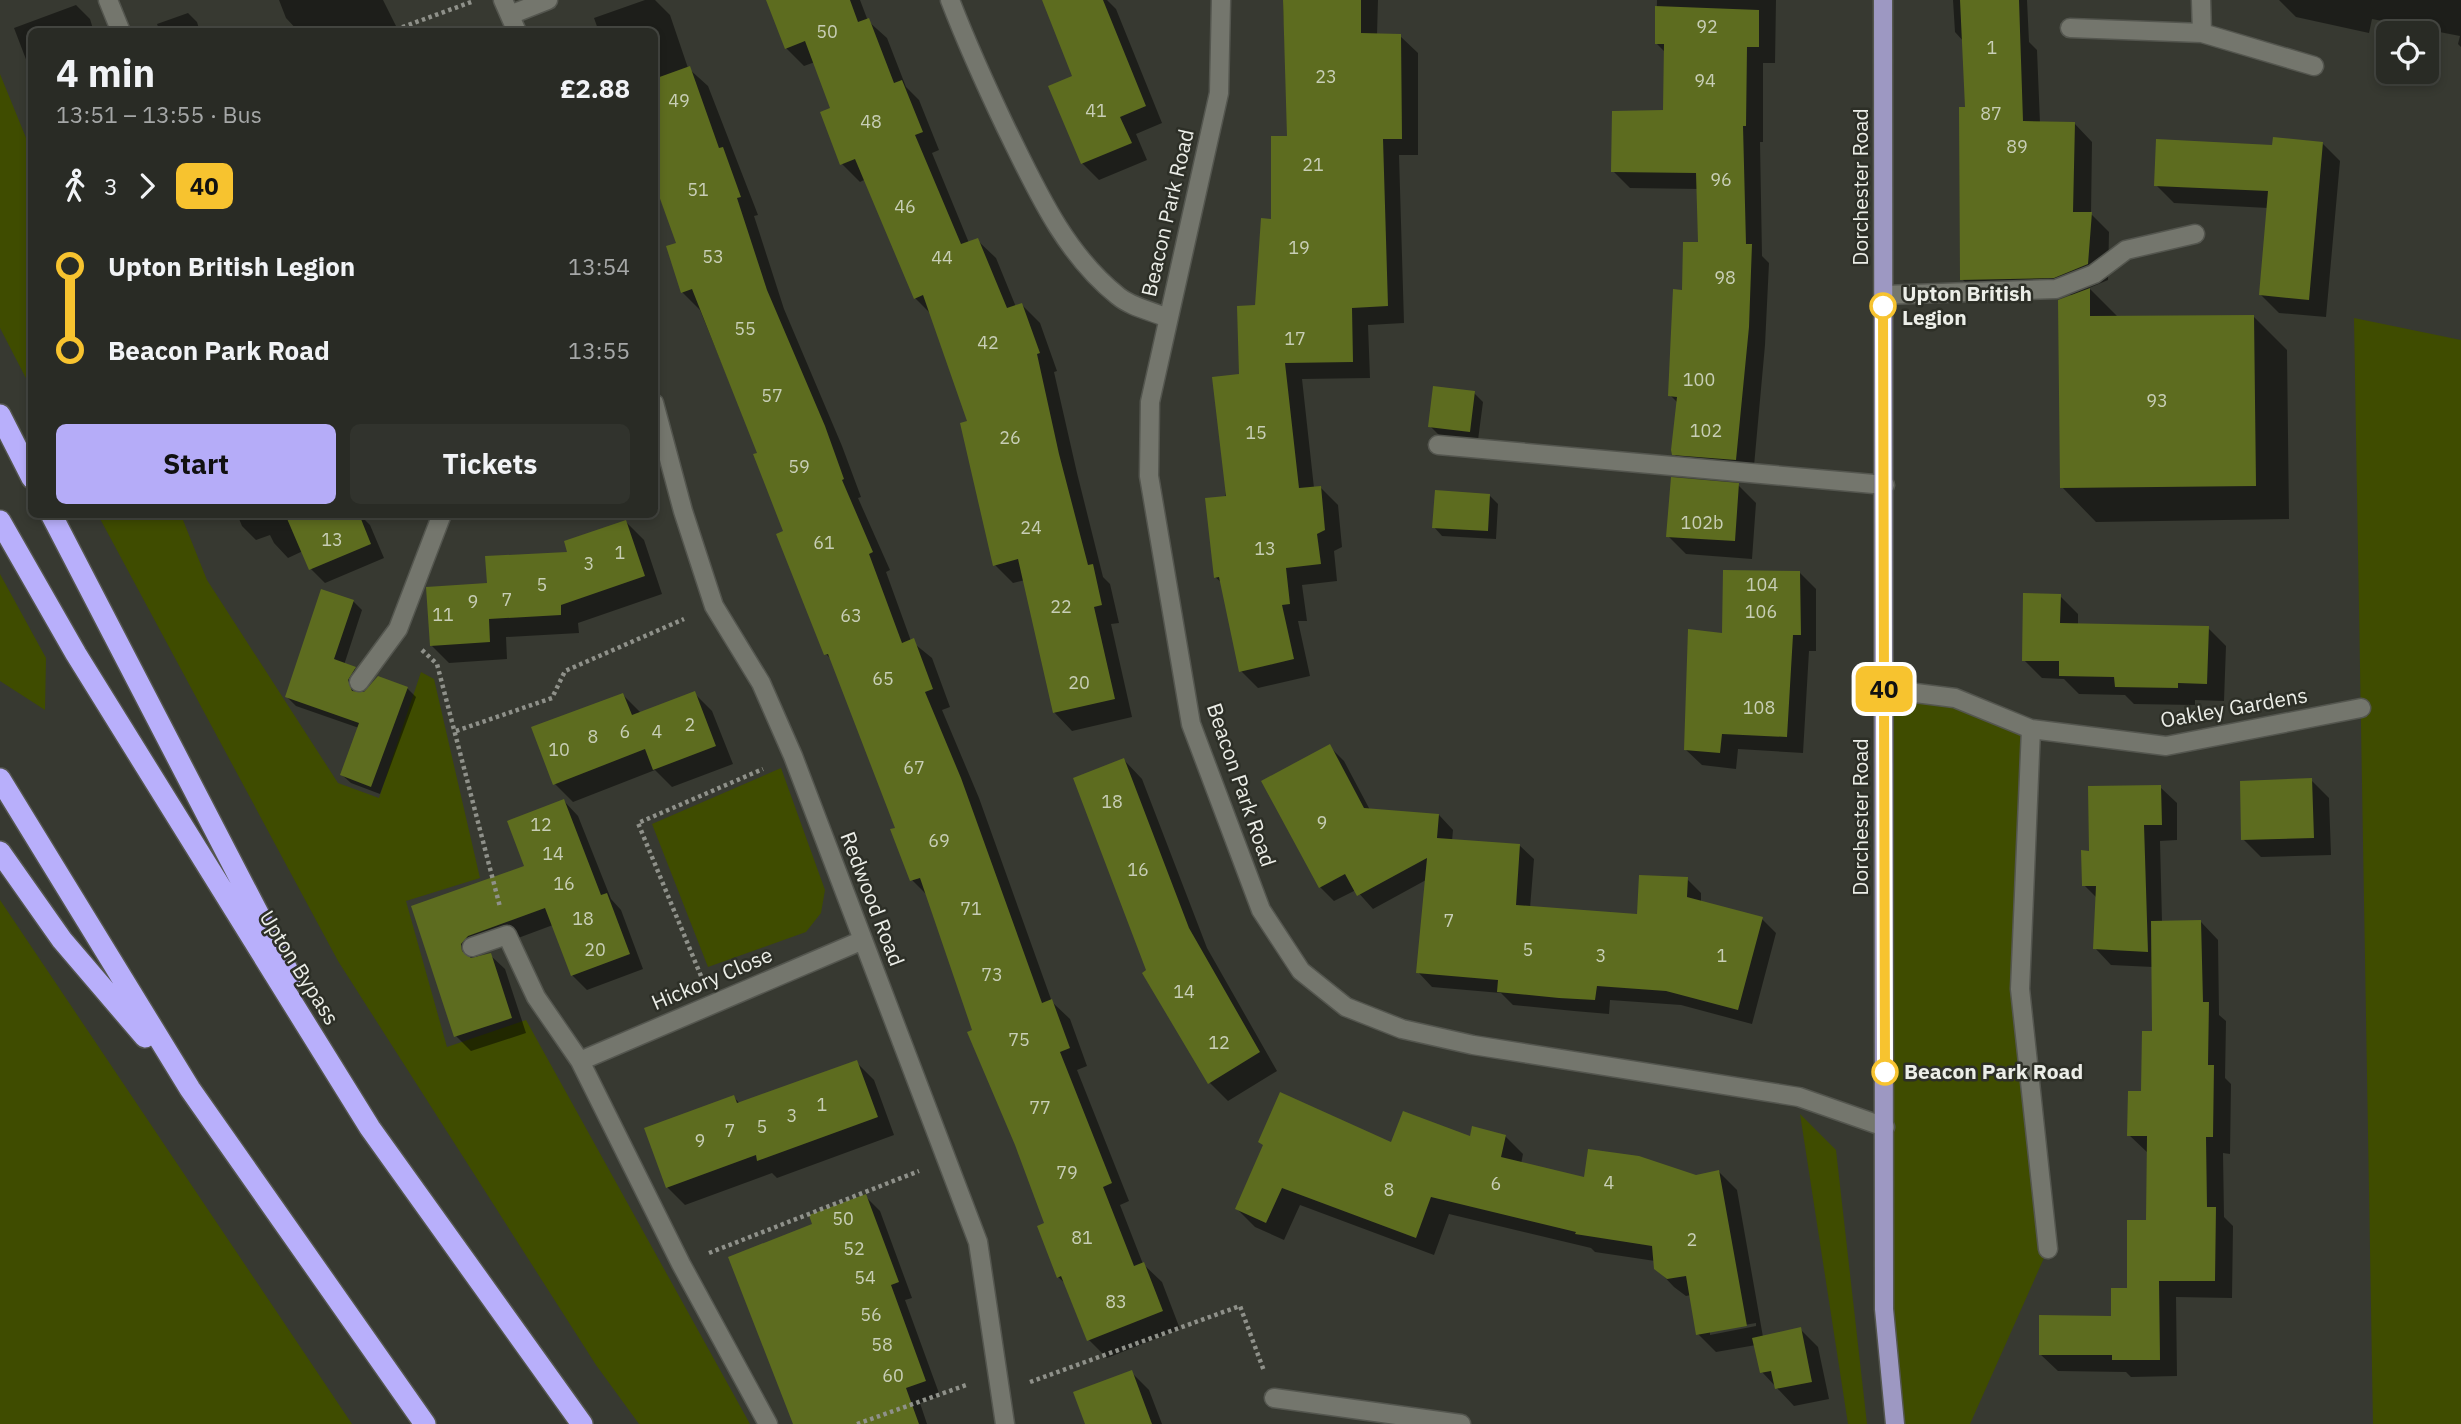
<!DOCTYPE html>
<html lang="en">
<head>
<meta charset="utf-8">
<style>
	:root { --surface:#292b25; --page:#31332d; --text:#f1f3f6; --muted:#a5a7a7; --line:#454742; --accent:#b5acf8 }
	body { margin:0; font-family:"IBM Plex Sans",sans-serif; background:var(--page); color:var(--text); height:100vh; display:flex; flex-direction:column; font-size:26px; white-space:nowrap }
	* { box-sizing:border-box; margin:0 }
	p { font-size:23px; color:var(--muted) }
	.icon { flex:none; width:38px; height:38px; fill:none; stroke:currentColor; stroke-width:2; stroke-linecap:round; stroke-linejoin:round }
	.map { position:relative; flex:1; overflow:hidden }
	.panel { position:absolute; left:28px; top:28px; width:630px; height:490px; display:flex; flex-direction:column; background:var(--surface); border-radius:10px; box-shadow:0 4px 10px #0003,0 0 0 2px var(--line) }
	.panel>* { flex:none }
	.badge { padding:0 14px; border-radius:10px; font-size:24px; line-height:46px }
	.buttons { position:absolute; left:2376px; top:21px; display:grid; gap:14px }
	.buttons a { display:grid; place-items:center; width:63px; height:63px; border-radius:10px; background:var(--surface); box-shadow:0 4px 10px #0003,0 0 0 2px var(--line); font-size:35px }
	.map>.badge { position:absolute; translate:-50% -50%; box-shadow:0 0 0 4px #fff }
	.legs { display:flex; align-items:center; gap:10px; height:77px; padding:0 28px; font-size:23px }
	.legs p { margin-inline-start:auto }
	.overview { display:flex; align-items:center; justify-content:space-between; height:119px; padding:0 28px }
	h1 { font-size:38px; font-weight:700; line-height:52px }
	.cta { display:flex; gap:14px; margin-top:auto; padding:14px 28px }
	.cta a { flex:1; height:80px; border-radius:10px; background:var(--accent); color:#111; font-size:28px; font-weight:700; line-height:80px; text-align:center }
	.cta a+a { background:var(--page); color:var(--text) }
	ul { padding:0 28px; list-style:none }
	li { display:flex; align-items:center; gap:24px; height:84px; font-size:26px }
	li i { display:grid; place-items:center; width:10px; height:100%; margin:0 9px; background:currentColor }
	li i::after { content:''; width:18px; height:18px; margin:-9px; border:5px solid; border-radius:50%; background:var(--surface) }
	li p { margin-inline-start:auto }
	li:first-child i { background:linear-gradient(#0000 50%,currentColor 0) }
	li:last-child i { background:linear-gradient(currentColor 50%,#0000 0) }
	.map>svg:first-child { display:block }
	.green { fill:#3f4c00 }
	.shadow { fill:#0007; fill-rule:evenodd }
	.building { fill:#5d6c1f }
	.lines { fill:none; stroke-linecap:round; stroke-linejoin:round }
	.minor-casing { stroke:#54564f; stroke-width:21 }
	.major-casing { stroke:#54564f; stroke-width:21 }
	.highway-casing { stroke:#54564f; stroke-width:24 }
	.path { stroke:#8f918a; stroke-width:4.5; stroke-dasharray:3.5 3.5; stroke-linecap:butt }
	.minor { stroke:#74766d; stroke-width:18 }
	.major { stroke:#9d98c2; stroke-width:18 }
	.highway { stroke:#b8affb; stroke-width:21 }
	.line-1-casing { stroke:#fff; stroke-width:16 }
	.line-1 { stroke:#f7c32f; stroke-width:10 }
	.stop-1-dot { fill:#fff; stroke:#f7c32f; stroke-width:3.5 }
	.labels { text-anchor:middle; stroke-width:5; stroke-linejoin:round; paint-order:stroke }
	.number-label { font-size:18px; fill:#c8ceb6 }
	.street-label { font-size:21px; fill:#eceee8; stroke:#2d2f27 }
	.stop-label { font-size:21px; font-weight:bold; fill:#eceee8; stroke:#2d2f27; text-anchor:start }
</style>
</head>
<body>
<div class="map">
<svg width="2461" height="1424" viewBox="0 0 2461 1424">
	<rect width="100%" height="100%" fill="#373931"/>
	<path class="green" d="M0,74l31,76v238l-31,-60z
		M2354,318l107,22v1084h-88z
		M98,515h83l26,65 131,203 41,15 42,-126 13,7 46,199 -74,23 41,146 79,-27 224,404h-111l-43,-59 -258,-404z
		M0,574l46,84 -1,52 -45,-29z
		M1884,689l71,9 76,31 -11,260 28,260 -78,175h-75l-11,-115z
		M781,768l44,122 -4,23 -15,19 -98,35 -56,-143z
		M0,900l352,524h-352z
		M1800,1114l36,36 31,274h-19z"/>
	<path class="shadow" d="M279,0h104l16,32h-100l-13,-14z
		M645,0h10l15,15 18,53 20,18 50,129 -4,1 30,93 58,137 19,51 -3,1 32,72 -4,2 25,69 21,17 18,49 -8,3 37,88 73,204 18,17 17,47 -10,4 52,131 -9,4 23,59 19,18 18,47 -73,29 -18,-18 -22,-55 -9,-8 -12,-53 -117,-327 -17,-17 -20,-50 5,-1 -64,-168 -7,-7 -67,-200 -59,-144 -18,-18 -3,-48 -25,-67v-145h-55l-5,-14z
		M768,0h92l8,21 19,17 19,49 13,13 20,50 -7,3 37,90 8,-3 19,18 20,49 6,-2 18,18 17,48 -3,1 23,101 26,104 7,7 9,39 -8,1 21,93 -60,14 -18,-19 -29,-132 -12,3 -18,-18 -26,-142 -37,-108 -17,-17 -49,-119 -6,3 -18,-18 -9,-55 -18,-47 -11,4 -18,-18z
		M1101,0h6l9,9 46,114 -26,11 11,26 -48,20 -17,-17 15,-95z
		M1283,0h95l-1,35 23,1 18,17v102h-19l5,168 -36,2 2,53 -68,1 12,109 6,-1 18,18 4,42 -8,4 3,30 -35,4 5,36h-9l12,55 -52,12 -17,-17 -19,-88 -7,-6 26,-202 48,-237z
		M1657,0h119l-1,63h-12v79h-3l2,114 7,7 -4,82 -12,132 -62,-6 -17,-17 4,-51 -8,-8 14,-103 16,-48 -1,-55 -69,-1 -17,-17 52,-60 1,-58 -10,-10z
		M1953,0h74l2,42 8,8 3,73h34l18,19 -1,72 18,18 -1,48 -19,8 29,29 135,-1 34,34 2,169 -193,3 -34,-35 13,-192 -95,2 -18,-18 5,-171 -3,-66 -9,-10z
		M2279,0h182v47l-3,-3 2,-8 -88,-17 -3,14 -73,-16z
		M76,5l14,14 4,13h-62v43l-18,-47z
		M188,13l9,9 3,10h-40l-3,-8z
		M2322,143l18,18 -14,156 -47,-4 -18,-18 7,-87 -94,-5 -18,-18 118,-39z
		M1474,393l9,9 -5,38 -39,-5 -9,-9z
		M1738,485l18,18 -4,56 -66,-5 -18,-18z
		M1490,496l8,8 -2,35 -54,-3 -8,-9z
		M237,514h122l11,11 14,33 -59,25 -14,-14 -8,-18 -15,7 -14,-15 -4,-8 -14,5 -14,-14z
		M626,522l18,18 18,54 -84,29 1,10 -73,4 1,22 -58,4 -18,-18 139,-92z
		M1800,573l16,16v62h-7l-6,102 -65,-4 -2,20 -34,-4 -17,-16 39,-114z
		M2060,596l18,18v11l130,3 18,18 -2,55 -29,-1v5l-61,-1 -9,-9 -46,-1 -15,-15 -22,-1 -18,-18z
		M353,601l9,9 -18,55 11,4 8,8 -7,17 51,-6 9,9 -36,97 -29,-11 -9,-8 17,-47 -63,-22 -9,-9z
		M694,693l18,18 21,53 -61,23 -17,-17 -82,32 -18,-18 68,-89 18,18z
		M1329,746l15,15 26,49 69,5 14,15 -1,11 67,4 15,14 -4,49 108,8 49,-37 14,14v10l61,16 14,14 -24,91 -71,-19 -71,-5 -1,14 -35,-3 -61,-6 -12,-12 -69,-6 -14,-15 8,-92 -53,29 -17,-19 -22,11 -14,-14z
		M1124,760l18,19 65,169 70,123 -49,30 -18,-18 -62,-112z
		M2311,780l18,18 2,57 -70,2 -18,-18z
		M2160,787l17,16v37l-17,1 2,81h39l17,18 1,75 7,6 -1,57 6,6 -1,70 -7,-1 1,64 9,9 -1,72 -56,-1 1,79 -46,1 -5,-5 -68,-1 -18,-17 73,-36 15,-29 20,-68v-68l-19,-18 14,-42 11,-60 -1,-66 -42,-2 -16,-17 3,-49 -14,-14 7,-33z
		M564,801l14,15 33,83 10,11 22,59 -56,21 -15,-15 -19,-50 -70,26 -7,7 14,-3 15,14 21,64 -55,18 -15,-15 -43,-129 113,-40z
		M856,1062l18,18 20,55 -117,43 -5,-5 -87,32 -18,-18 67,-90 6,7z
		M1505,1136l18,18 -2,10 64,16 111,-4 23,-4 18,18 26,147 37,-8 18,18 11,52 -35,7 -32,-34 -6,-27 -40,7 -18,-18 -7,-39 -5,1 -12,-9 -18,-19 -1,-7 -60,-9 -4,-4 -142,-34 -15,41 -134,-50 -16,35 -29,-13 -18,-18 27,-63 128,-2zM1756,1323v3l-46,9v-4z
		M865,1196l15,15 32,87 -7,2 35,96 -20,7 7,21h-132l19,-199z
		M1131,1372l18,18 13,34h-75z"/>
	<path class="building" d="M766,0h84l8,22 11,-4 25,65 8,-3 21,52 -8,3 46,109 17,-6 29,70 15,-5 18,50 -3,1 22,100 29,111 5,-1 9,41 -8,2 21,92 -62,14 -35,-154 -25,7 -33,-143 7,-2 -44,-126 -9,4 -59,-140 -15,6 -20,-53 10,-4 -25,-67 -20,8z
		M1042,0h61l43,106 -26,11 12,26 -51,21 -33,-78 24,-10z
		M1283,0h78v33l40,1 1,105h-19l5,167 -36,2 1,54 -68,1 14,125 22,-2 4,44 -8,4 4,30 -35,4 4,36 -8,1 12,54 -55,13 -20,-95 -5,1 -9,-80 21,-2 -14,-119 27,-3 -2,-68 18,-1 6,-87 10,1v-83h16z
		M1960,0h59l4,121 52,1 -2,90h19l-4,52 -34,14 -94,2 -1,-173h6z
		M1655,6l104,4v37h-12l-1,79h-3l3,118h6l-3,83 -13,133 -64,-5 -1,-5 6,-53 -9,-1 5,-107 9,1 1,-48h15l-2,-69 -85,-1 1,-61 51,-1 1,-66h-9z
		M690,66l29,82 4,-1 18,50 -4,1 30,92 58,136 19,53 -2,1 31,72 -4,2 33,89 12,-5 19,51 -8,3 36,86 81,225 10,-4 18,49 -10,4 52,131 -9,4 31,79 10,-4 19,49 -76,30 -26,-65 -4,2 -20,-52 7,-3 -29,-78 -48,-113 5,-2 -52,-152 -10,3 -20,-52 5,-1 -67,-174 -4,1 -48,-121 7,-3 -30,-77 4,-1 -65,-164 -11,4 -15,-47 10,-3 -22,-61v-103z
		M2273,137l50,5 -14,158 -50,-5 9,-104 -114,-5 2,-47 116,6z
		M2090,288v28l164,-1 2,171 -196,2 -2,-188z
		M1433,386l42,5 -5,41 -42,-5z
		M1671,477l68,6 -4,58 -69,-4z
		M1435,490l55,4 -2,37 -56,-3z
		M285,514h74l12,30 -62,26z
		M626,520l19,56 -84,29v10l-72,4 1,23 -60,4 -4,-59 61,-4 -2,-27 82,-4 -3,-11z
		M1723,570l77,1 1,64h-8l-6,102 -65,-3 -2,19 -36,-3 4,-121 34,4z
		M321,589l33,11 -20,59 22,8 -8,13 4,11 12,1 14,-16 30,11 -37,100 -31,-12 19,-52 -74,-26z
		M2023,593l38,1 -1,29 149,3 -2,58 -29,-1v5l-63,-1 -1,-10 -55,-1v-15h-37z
		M695,691l21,55 -63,24 -8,-21 -92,36 -22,-58 92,-34 9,22z
		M1330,744l34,64 75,6 -2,24 83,6 -4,61 121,9 2,-39 49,2 -1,20 76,20 -25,93 -72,-19 -69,-5 -2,14 -36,-2 -62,-6 1,-12 -82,-7 11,-115 -70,38 -12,-22 -26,14 -58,-107z
		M1124,758l65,170 71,124 -52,32 -66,-111 4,-3 -73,-192z
		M2312,778l2,60 -73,2 -1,-59z
		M2161,785l1,40h-18l4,127 -55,-3 3,-63h-14l-1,-36 8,1 -1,-65z
		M564,799l37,96 6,-2 23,61 -59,22 -26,-68 -77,28 -7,8 1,7 9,7 20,-5 21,65 -58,19 -43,-131 113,-40 -17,-45z
		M2201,920l2,82h6l-1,63h6l-1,72h-7l1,70h9l-1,74h-56l1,79h-48v-5h-73v-40l72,1v-28h16v-68h19l1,-84h-20l1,-45h13l1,-60h10l-1,-110z
		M857,1060l21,57 -121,44 -1,-6 -90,33 -22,-60 90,-33 3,8z
		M1280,1092l111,50 12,-31 67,25 2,-10 34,9 -5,22 83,20 4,-28 51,7 57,19 23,-5 28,156 -51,9 -10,-59 -19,3 -13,-10 -2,-23 -77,-12 1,-2 -145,-35 -15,41 -134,-50 -16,35 -31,-14 28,-64 -5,-3z
		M866,1194l33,88 -8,3 35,96 -20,7 13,36h-126l-65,-167 84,-33 -3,-9z
		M1801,1327l11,55 -37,7 -4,-18 -11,2 -8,-35z
		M1132,1370l20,54h-67l-12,-32z"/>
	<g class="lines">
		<g class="minor-casing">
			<path id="minor" d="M108,0l13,32
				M503,0l14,32
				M950,0c17,44 36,86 56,128 30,61 58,125 112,168 13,11 34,15 49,22
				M1221,0l-2,93 -69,309 -1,74 42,248 70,186 40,61 45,36 56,22 71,16 326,52 86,30
				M2201,0l1,33
				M510,15l38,-15
				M2070,28l132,5 112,33
				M1884,295l172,-6 38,-15 32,-24 69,-16
				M654,403l29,108 31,95 47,77 32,73 185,486 27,182
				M1438,445l447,40
				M359,682l39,-53 44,-115
				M1884,689l71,9 76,31 135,17 195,-38
				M2031,729l-11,260 28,260
				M472,947l35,-12 29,62 44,64 101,203 87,160
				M580,1061l283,-121
				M1274,1398l187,26"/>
		</g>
		<g class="major-casing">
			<path id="major" d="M1883,0l1,1309 11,115"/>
		</g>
		<g class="highway-casing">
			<path id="highway" d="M0,415l32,63
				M51,514l240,463
				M0,521l76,133 294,474 212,296
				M0,779l190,310 235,335
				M0,852l62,88 83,97"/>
		</g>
		<path class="path" d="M389,32l85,-31
			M422,650l15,14 63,243
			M456,731l96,-33 13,-27 119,-52
			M701,976l-63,-153 125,-54
			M709,1253l210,-82
			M1030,1382l210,-76 24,65
			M857,1424l112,-40"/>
		<use href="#minor" class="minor"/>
		<use href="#major" class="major"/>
		<use href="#highway" class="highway"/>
	</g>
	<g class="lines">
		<g class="line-1-casing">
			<path id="line-1" d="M1883,306l2,766"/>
		</g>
		<use href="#line-1" class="line-1"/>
	</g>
	<g class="stop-1-dot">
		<circle cx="1883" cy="306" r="12"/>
		<circle cx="1885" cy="1072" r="12"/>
	</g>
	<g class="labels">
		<g class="number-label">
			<text x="1707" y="33">92</text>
			<text x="827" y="38">50</text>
			<text x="1992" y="54">1</text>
			<text x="1326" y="83">23</text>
			<text x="1705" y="87">94</text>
			<text x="679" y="107">49</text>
			<text x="1096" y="117">41</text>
			<text x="1991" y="120">87</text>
			<text x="871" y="128">48</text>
			<text x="2017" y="153">89</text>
			<text x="1313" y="171">21</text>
			<text x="1721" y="186">96</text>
			<text x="698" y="196">51</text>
			<text x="905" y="213">46</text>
			<text x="1299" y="254">19</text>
			<text x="713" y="263">53</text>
			<text x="942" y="264">44</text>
			<text x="1725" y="284">98</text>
			<text x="745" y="335">55</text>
			<text x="1295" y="345">17</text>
			<text x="988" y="349">42</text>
			<text x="1699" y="386">100</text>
			<text x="772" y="402">57</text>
			<text x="2157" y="407">93</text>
			<text x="1706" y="437">102</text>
			<text x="1256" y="439">15</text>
			<text x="1010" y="444">26</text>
			<text x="799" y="473">59</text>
			<text x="1702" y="529">102b</text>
			<text x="1031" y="534">24</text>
			<text x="332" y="546">13</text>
			<text x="824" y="549">61</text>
			<text x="1265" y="555">13</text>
			<text x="620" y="559">1</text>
			<text x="589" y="570">3</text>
			<text x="542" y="591">5</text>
			<text x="1762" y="591">104</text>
			<text x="507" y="606">7</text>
			<text x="473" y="608">9</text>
			<text x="1061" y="613">22</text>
			<text x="1761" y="618">106</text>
			<text x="443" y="621">11</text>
			<text x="851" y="622">63</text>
			<text x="883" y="685">65</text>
			<text x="1079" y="689">20</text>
			<text x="1759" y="714">108</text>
			<text x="690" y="731">2</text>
			<text x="625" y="738">6</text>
			<text x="657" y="738">4</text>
			<text x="593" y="743">8</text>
			<text x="559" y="756">10</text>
			<text x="914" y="774">67</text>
			<text x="1112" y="808">18</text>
			<text x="1322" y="829">9</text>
			<text x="541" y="831">12</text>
			<text x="939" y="847">69</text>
			<text x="553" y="860">14</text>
			<text x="1138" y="876">16</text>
			<text x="564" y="890">16</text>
			<text x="971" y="915">71</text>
			<text x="583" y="925">18</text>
			<text x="1449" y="927">7</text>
			<text x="595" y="956">20</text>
			<text x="1528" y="956">5</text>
			<text x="1601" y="962">3</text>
			<text x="1722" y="962">1</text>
			<text x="992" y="981">73</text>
			<text x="1184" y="998">14</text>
			<text x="1019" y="1046">75</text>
			<text x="1219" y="1049">12</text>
			<text x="822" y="1111">1</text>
			<text x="1040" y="1114">77</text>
			<text x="792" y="1122">3</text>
			<text x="762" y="1133">5</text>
			<text x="730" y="1137">7</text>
			<text x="700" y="1147">9</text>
			<text x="1067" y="1179">79</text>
			<text x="1609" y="1189">4</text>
			<text x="1496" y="1190">6</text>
			<text x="1389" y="1196">8</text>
			<text x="843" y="1225">50</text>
			<text x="1082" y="1244">81</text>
			<text x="1692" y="1246">2</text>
			<text x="854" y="1255">52</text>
			<text x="865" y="1284">54</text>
			<text x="1116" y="1308">83</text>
			<text x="871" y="1321">56</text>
			<text x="882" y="1351">58</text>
			<text x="893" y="1382">60</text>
		</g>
		<g class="street-label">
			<text transform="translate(1861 187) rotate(-90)" y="7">Dorchester Road</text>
			<text transform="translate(1168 213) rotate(-77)" y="7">Beacon Park Road</text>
			<text transform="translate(2234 708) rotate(-10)" y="7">Oakley Gardens</text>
			<text transform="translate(1241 785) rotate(71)" y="7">Beacon Park Road</text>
			<text transform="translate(1861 817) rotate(-90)" y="7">Dorchester Road</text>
			<text transform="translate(872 899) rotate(69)" y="7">Redwood Road</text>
			<text transform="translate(299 968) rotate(58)" y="7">Upton Bypass</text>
			<text transform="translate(712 979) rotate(-23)" y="7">Hickory Close</text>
		</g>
		<g class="stop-label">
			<text x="1902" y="301">Upton British<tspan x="1902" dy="24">Legion</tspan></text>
			<text x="1904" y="1079">Beacon Park Road</text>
		</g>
	</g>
</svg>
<div class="buttons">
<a><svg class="icon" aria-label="locate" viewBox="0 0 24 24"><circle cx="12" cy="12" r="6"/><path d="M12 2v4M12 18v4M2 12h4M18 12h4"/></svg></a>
</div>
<b class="badge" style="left:1884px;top:689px;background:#f7c32f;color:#111">40</b>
<section class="panel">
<div class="overview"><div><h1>4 min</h1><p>13:51 – 13:55 · Bus</p></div><b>£2.88</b></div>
<div class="legs"><svg class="icon" aria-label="walk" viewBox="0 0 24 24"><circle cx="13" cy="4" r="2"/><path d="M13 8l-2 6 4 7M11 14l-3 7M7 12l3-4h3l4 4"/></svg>3<svg class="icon" aria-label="forward" viewBox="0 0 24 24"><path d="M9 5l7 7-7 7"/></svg><b class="badge" style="background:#f7c32f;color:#111">40</b></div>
<ul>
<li><i style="color:#f7c32f"></i><b>Upton British Legion</b><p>13:54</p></li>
<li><i style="color:#f7c32f"></i><b>Beacon Park Road</b><p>13:55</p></li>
</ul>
<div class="cta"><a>Start</a><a>Tickets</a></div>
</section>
</div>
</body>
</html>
